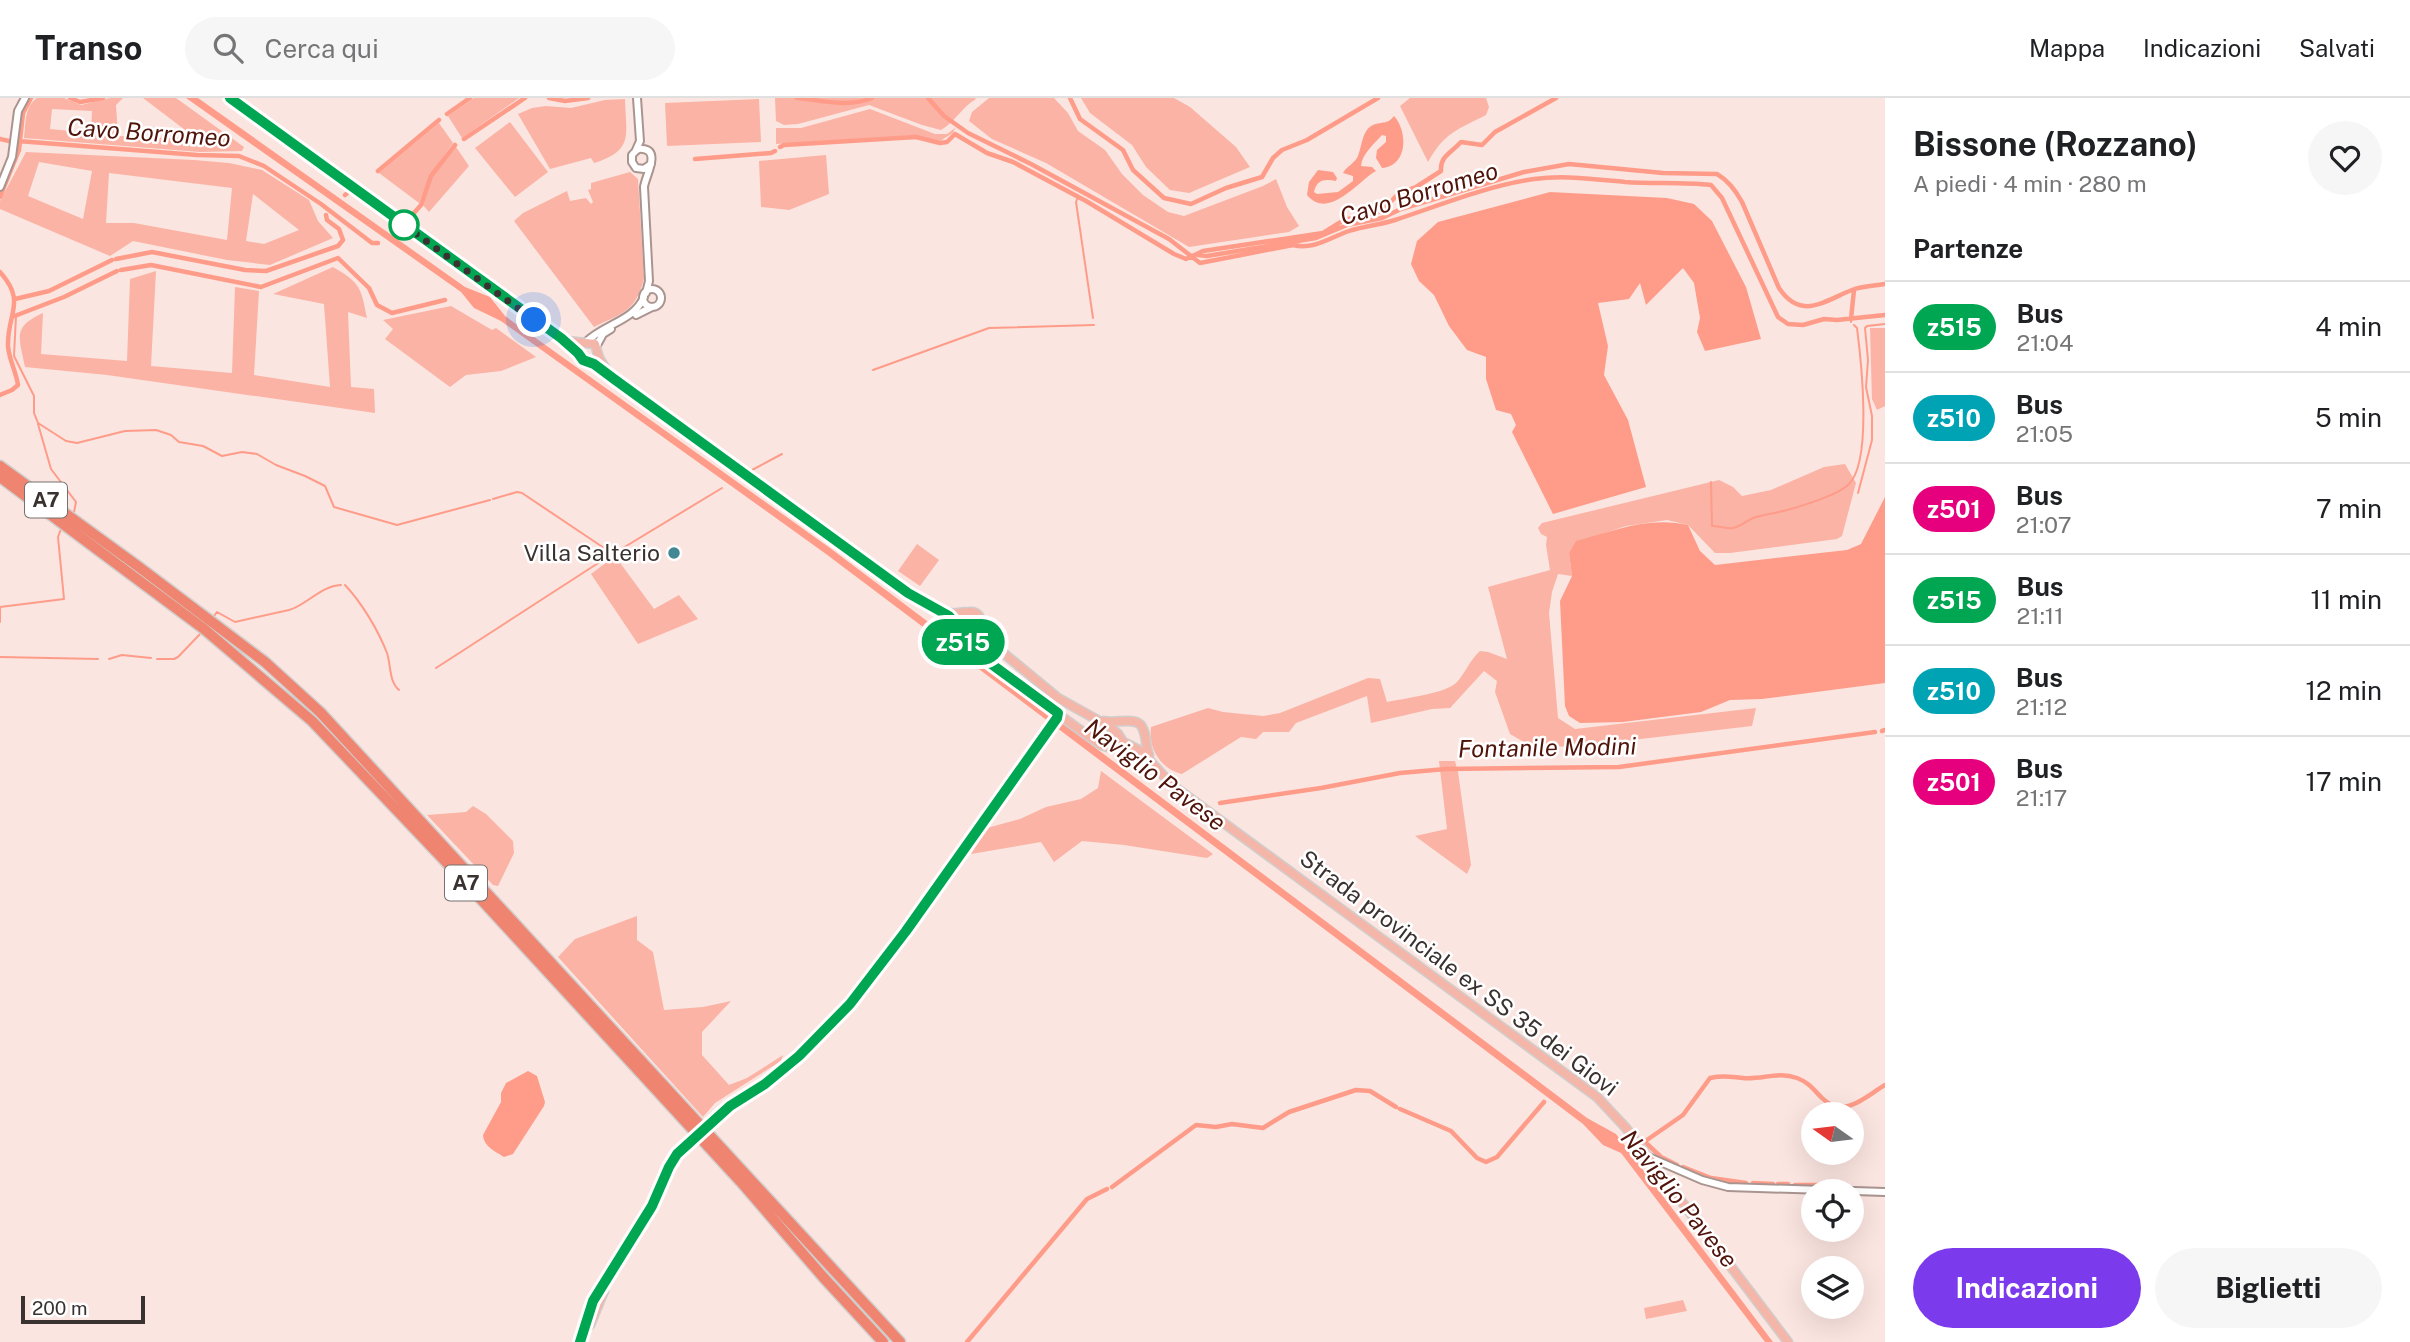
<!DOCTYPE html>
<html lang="it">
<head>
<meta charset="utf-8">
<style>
	:root { --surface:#fff; --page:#f6f6f6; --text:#202124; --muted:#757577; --line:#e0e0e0; --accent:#7c3aed }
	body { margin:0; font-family:"Public Sans",sans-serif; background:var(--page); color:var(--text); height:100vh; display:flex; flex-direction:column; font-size:26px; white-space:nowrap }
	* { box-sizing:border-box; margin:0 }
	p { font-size:23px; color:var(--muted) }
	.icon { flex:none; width:38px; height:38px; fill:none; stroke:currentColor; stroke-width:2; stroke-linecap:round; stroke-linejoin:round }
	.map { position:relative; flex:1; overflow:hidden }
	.side { display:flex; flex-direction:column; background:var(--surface); width:525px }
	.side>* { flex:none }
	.badge { padding:0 14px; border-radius:23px; font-size:24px; line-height:46px }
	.needle { width:46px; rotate:284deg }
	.buttons { position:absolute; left:1801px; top:1004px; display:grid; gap:14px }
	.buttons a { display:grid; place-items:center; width:63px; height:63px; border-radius:50%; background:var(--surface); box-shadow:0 7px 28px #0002; font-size:35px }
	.scale { position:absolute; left:21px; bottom:18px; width:124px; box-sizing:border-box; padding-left:7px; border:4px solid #3a3230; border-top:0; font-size:19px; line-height:24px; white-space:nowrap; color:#3a3230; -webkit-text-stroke:5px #fff; paint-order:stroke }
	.you { position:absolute; width:35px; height:35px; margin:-18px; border:5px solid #fff; border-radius:50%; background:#1a73e8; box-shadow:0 0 0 10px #1a73e833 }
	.map>.badge { position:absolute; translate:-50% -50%; box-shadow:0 0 0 4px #fff }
	h2 { padding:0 28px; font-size:26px; line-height:63px }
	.round { display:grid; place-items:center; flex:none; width:74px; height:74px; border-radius:37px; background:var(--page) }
	.head { display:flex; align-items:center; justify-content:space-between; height:119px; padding:0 28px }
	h1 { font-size:33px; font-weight:700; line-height:52px }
	.action { display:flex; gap:14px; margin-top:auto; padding:14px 28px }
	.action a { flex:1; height:80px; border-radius:42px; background:var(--accent); color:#fff; font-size:28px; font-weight:700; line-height:80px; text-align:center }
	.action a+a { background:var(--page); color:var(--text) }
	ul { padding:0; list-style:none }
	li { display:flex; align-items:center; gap:21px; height:91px; padding:0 28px; border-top:2px solid var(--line) }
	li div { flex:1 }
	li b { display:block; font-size:26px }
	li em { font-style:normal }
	li .badge { min-width:77px; font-weight:700; text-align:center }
	header { display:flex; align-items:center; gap:42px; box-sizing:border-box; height:98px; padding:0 35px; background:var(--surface); border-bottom:2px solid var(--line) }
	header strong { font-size:33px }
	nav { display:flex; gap:38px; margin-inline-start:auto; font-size:24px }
	.search { width:490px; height:63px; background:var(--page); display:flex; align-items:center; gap:18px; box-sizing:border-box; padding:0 24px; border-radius:38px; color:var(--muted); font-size:26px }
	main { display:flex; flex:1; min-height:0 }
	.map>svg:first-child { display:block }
	.green { fill:#fbb3a5; fill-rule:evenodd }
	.water { fill:#fe9c89 }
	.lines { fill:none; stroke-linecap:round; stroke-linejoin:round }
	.stream { stroke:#fe9c89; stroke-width:2 }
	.canal { stroke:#fe9c89; stroke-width:4.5 }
	.minor-casing { stroke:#a99490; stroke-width:10 }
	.major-casing { stroke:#d0cecd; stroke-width:11 }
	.highway-casing { stroke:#d0cecd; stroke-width:13 }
	.minor { stroke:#fff; stroke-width:6 }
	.major { stroke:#f5b6aa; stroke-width:8 }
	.highway { stroke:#ef8571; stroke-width:10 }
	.major-bridge-casing { stroke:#d0cecd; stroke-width:11; stroke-linecap:butt }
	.major-bridge { stroke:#f5b6aa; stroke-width:8 }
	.line-casing { stroke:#fff; stroke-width:16 }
	.line { stroke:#00a651; stroke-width:10 }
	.walk { stroke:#3a3230; stroke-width:7; stroke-dasharray:0 12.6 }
	.stop-dot { fill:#fff; stroke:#00a651; stroke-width:3.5 }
	.poi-dot { fill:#428794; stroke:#fff; stroke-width:2.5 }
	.labels { text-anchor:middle; stroke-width:5; stroke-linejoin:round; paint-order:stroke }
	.shield { fill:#fff; stroke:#75706e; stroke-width:2 }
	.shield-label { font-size:21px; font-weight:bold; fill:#3a3230 }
	.poi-label { font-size:23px; fill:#3a3230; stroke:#fff; text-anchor:end }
	.street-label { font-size:23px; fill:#3a3230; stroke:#fff }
	.water-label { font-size:24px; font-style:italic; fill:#50140b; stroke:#fff }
</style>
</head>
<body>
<header>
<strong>Transo</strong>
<div class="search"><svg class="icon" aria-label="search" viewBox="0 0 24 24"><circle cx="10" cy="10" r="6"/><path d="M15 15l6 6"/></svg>Cerca qui</div>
<nav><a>Mappa</a><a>Indicazioni</a><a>Salvati</a></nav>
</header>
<main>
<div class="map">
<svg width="1885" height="1244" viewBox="0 0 1885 1244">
	<rect width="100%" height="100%" fill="#fbe5e0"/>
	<path class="green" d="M37,0h27l17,7 29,-7h13l-7,7 2,31 79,3 -54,-41h33l68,49 -2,4 -42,1 -176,-14c2,-14 0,-31 13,-40zM52,11l40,2 -1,22 -41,-4z
		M474,0h45l-57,40 -14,-22z
		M775,0h200l1,1c-14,8 -21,23 -35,31l-19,-5 -53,-20 -71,19 -14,1 -8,-4z
		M989,0h65l14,15 10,18 27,19 17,24 21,21 25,17 16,4 79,-30 13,-7 11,28 12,19 -10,6 -100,15 -143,-84 -54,-24 -23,-18 3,-9z
		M1081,0h93l16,9 46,40 14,20 -61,26 -19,-3 -24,-23 -14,-22 -42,-32z
		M1410,0h76l3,9 -3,8c-29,15 -41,17 -58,47l-28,-56z
		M625,1c1,37 9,51 -31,64l-3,-5 -41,11 -32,-55 14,-6 14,-2 25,2 34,-8z
		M759,1l2,43 -94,4 -2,-43z
		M870,11l65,25h12l8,-6 -2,5 -13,8 -23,-5h-12l-129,8v-16h25z
		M510,24l38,50 -33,25 -40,-49z
		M439,25l14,20 -23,32 -11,28 -40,-30z
		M456,49l13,19 -40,46 -7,-8 11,-28z
		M26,54l168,8 35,3 33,7 47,30 9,21 15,17 -63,27 -43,-5 -94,-19 -23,15 -110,-47v-8zM39,64l53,9 -9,48 -55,-23zM109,75l123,15 -5,52 -93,-17h-28zM253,96l46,36 -35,14 -18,-3z
		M826,57l3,39 -40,16 -28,-3 -2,-46z
		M630,74l8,7 6,99c-8,34 -22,35 -50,49l-80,-106 9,-8 44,-22 3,10 16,-3 5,6 2,-2 -5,-12 3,-1v-6z
		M333,169c28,16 28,21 34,51l-19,-6 3,75 23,2 1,24 -268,-38 -82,-8c-6,-30 -13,-40 18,-54l-2,41 86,7 3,-82 26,-8 -5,95 81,7 3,-86 24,4 -5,84 76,12 -6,-83 -51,-10z
		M451,208l41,24 4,-2 40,29 -35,14 -35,4 -16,12 -65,-48 8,-10 -10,-9z
		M1870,230h15v78l-8,4 -5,-11z
		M1845,366l11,19 -14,53 -5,3 -107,14h-15l-27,-28 -21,-5 -41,6 -24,8 -33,19 3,23 -14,-2 -6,18 -3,21 9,105 17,11 181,-21 -4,18 -180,21 -43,-2 -19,-11 -15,-42 2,-11 -13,-10 -34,37 -18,1 -61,14 -4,-27 -71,27 -7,9h-26l-7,7 -15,-2 -59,37c-21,-5 -34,-25 -31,-47l57,-19 15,4 40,4 17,-3 88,-35 12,1 7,23c18,-4 58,-8 70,-20 9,-10 12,-21 23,-31l8,1 19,7 -19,-72 62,-17 -4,-25 1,-8 -6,-3 -3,-6 4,-5 177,-43 14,7 9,9 29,-6 53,-23z
		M917,446l22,16 -19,26 -22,-15z
		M615,458l39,53 25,-14 19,24 -60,25 -47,-70z
		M1439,663h16l3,11 13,93 -4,9 -52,-38 32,-7z
		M1101,673l112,83 -6,4 -83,-13 -42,-4 -28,21 -13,-20 -70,12 16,-26 33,-9 26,-12 35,-8 17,-11z
		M473,708l13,8 27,27 1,12 -16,33 -5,-1 -66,-70 39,-3z
		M637,818v24l16,12 11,58 39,-3 28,-6 -29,31v23l27,30 18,-7 36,-23 -2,6 -66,42 -12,14 -145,-160 17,-18z
		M1683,1202l4,11 -41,8 -2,-11z"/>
	<path class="water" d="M186,0h12l267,189 25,10 15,19 325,232 757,570 29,16 157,208h-8l-144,-189 -18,-8 -20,-21 -757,-570 -325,-233 -27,-13 -13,-16z
		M1394,18c14,15 14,50 -12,52l-6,-10 1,-8 9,-8v-6l-4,-1c-8,9 -20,19 -21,31l11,1 4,4c-18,10 -47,50 -69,24l2,-13 9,-12 15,2 4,6 -1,3c-11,-2 -19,-2 -22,11l3,2 21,-2 15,-11v-5l-10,-3c3,-6 12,-10 15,-17 4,-10 4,-26 15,-31 10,-4 14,0 21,-9z
		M1550,94l117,6 27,6 18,17 34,66 15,52 -56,12 -8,-19 3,-14 -6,-35 -11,-15 -37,37 -6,-22 -11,16 -31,4 10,43 -4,29 24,45 18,67 -93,27 -41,-82 4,-7 -5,-11 -15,-4 -10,-31v-22l-19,-7 -18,-24 -15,-31 -15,-14 -8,-17 6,-23 21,-19z
		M1885,399v186l-123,16 -32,1 -29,12 -78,10 -43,1 -11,-7 -4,-10 -5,-105 12,-25 -3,-23 7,-12c38,-10 72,-25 112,-16l12,26 15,14 132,-15 14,-6z
		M528,973l9,5 8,26 -1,4 -31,48 -9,3c-9,-6 -20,-10 -21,-22l18,-33v-9l5,-10z"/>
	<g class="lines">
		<path class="stream" d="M1078,99l-2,5 17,116
			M16,218l-2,40 20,40v17l4,10 28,18 11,2 48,-12 31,-1 15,5 8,7 24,4 19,10 20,-4 15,2 19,11 29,11 20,10 9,21 63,18 93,-25
			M1851,224v-3
			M873,272l116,-42 105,-3
			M38,326l13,45 25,33 -2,10
			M752,372l30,-16
			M1711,384l1,44c6,0 15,3 21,2 7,-1 13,-7 20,-10 8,-3 17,-4 26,-6 17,-4 57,-16 69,-27 25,-22 13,-126 9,-157l-3,-3
			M1858,395l14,-53v-24l-6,-29 2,-27 -3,-32 2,-2 18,-2
			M493,401l24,-7 5,1 91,61 109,-66
			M345,487c17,18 33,45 42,68 4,12 2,29 12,37
			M214,518l3,-4 18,10 54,-12c18,-5 31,-24 52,-25
			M0,524v-15l64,-8 -6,-62 3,-8
			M0,559l98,2
			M109,561l13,-4 29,3
			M157,561h17l4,-2 23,-24
			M436,570l170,-110"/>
		<path class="canal" d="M70,0l10,4 23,-4
			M549,0l16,3 23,-3
			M797,0c23,2 52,10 75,0
			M928,0l16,18 24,17 63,31 138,75 31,24 93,-18c21,5 36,-7 56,-14 15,-5 31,-6 46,-11 46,-15 91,-34 139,-41 30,-4 61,0 91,3 29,2 57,0 86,3l11,13 56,119 10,7 15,1 21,-6 13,1 48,-5
			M1070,0l10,21 43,31 10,20 31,28 27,6 35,-16 36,-11 11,-19 9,-8 25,-10 71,-42
			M447,16l23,-16
			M0,41l13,3
			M464,41l61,-41
			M18,43l179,14 42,1 25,10 57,38 51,39h6
			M780,49l4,-2 132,-8 24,6 7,-1 8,-8 32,19 26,9 73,39 88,53 12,5 17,-8 120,-18 21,-13 38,-9 17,-18 17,-6 25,-16c-1,-15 10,-18 20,-29l21,3 13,-13 61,-34
			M695,61l76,-6 4,-2
			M378,73l61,-51
			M345,97l5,-4
			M0,99l19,-47 4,-37 8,-15
			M407,123l14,-16 10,-29 24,-31
			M392,133l7,-5
			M1198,157l9,1 109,-18 31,-13 35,-7 19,-9 123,-37 45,-8 94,9 54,1c12,7 19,17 25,28l37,86c22,33 45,13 73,2 10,-4 22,-4 33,-6
			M116,161l36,-7 93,18 21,1 72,-25 5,-6 -4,-11 -12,-9 -1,-5
			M121,172l30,-5 110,22 77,-29 31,30 8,17 15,8 53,-13
			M0,174c27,30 7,41 8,74 1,14 8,25 10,39l-6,5 -12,5
			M15,201l34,-8 63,-31
			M12,219l52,-20 53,-26
			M1851,221l3,-29
			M1882,633l3,-1
			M1220,705l101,-15 79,-15 46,-4 173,-2 256,-35
			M1400,1011l51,22 26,27 9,4 11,-5 47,-55
			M1644,1044l39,-27 27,-37c15,-3 18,-1 33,0 19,2 35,-7 54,0 11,4 17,12 25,20 22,22 44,-2 63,-13
			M1645,1044l16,15 16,8
			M1683,1069l28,11 35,5
			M1753,1085l20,1
			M1778,1086h10
			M1795,1087h33
			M1112,1089l84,-62 20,2 16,-3 31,4 26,-16 67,-22 14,1 26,16
			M967,1244l120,-143 20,-10"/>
		<g class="minor-casing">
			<path id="minor" d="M636,52l4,-9 -3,-43
				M0,89l12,-30 6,-46 7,-13
				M643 200a9 9 0 1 1 18 0a9 9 0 1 1-18 0Z
				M646,195l3,-12 -5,-94c1,-10 17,-36 -1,-38 -6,-1 -7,2 -11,6v7l4,6 8,1 7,-5
				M636,217l16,-8
				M586,244c18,-18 48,-21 58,-45
				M597,247l6,-11 8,-5
				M1649,1059l53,23 26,7 157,5"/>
		</g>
		<g class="major-casing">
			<path id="major" d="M230,0l331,241 17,14 5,7 11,4 20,15 294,214 41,23 8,9 7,19 92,67 1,7
				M567,243l28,3 4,14 8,13
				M947,515c9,1 14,-1 22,-1 14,-1 11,12 15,20 1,2 6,8 7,10
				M962,536l7,3 7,-1 14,6 68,56 52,29 8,7 5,8 18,9 31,34 425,312 29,31 162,214
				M1057,620l5,-1 39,28 7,2 16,-4
				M1104,623c12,3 33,-5 38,6 5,8 3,19 7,28
				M717,1018l63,-43 38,-35 32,-34 43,-56 164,-230
				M590,1227l14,-34
				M580,1244c11,-52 45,-89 70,-134 13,-23 18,-45 37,-65"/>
		</g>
		<g class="highway-casing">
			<path id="highway" d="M0,368l139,101 126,95 55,50 580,630
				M0,379l204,152 108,92 155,163 274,298 82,95 60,65"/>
		</g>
		<use href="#minor" class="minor"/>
		<use href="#major" class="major"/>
		<use href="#highway" class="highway"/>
		<g class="major-bridge-casing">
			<path id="major-bridge" d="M687,1045l30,-27"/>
		</g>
		<use href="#major-bridge" class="major-bridge"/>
	</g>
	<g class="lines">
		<g class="line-casing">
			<path id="line" d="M230,0l331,240 17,15 5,7 11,4 20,15 294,214 41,23 8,9 7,19 94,69 -1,5 -151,213 -56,73 -51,52 -34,28 -35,22 -53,48 -8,13 -17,39 -59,95 -13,41"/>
		</g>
		<use href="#line" class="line"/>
		<path class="walk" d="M404,127l-4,-3 134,98"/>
	</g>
	<circle class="stop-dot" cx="404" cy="127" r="14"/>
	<circle class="poi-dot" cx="674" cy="455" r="7"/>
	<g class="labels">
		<g class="shield">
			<rect x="25" y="384.5" width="42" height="35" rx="5"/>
			<rect x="445" y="767.5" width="42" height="35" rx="5"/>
		</g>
		<g class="shield-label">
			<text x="46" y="409">A7</text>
			<text x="466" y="792">A7</text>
		</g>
		<g class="poi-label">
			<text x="660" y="463">Villa Salterio</text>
		</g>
		<g class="street-label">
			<text transform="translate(1459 875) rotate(37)" y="8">Strada provinciale ex SS 35 dei Giovi</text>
		</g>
		<g class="water-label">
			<text transform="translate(149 35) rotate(4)" y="8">Cavo Borromeo</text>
			<text transform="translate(1419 96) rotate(-17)" y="8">Cavo Borromeo</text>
			<text transform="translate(1547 650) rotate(-1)" y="8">Fontanile Modini</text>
			<text transform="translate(1155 677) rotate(37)" y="8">Naviglio Pavese</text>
			<text transform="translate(1679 1101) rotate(51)" y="8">Naviglio Pavese</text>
		</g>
	</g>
</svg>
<div class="buttons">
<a><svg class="needle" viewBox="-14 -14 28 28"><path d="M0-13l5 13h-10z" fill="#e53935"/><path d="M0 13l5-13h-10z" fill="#757577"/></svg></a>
<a><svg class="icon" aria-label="locate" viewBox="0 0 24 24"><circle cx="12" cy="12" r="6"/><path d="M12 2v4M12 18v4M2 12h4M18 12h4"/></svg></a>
<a><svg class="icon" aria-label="layers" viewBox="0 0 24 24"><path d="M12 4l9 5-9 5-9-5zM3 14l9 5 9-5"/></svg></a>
</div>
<div class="scale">200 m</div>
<div class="you" style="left:534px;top:222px"></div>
<b class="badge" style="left:963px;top:544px;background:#00a651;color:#fff">z515</b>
</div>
<section class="side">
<div class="head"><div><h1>Bissone (Rozzano)</h1><p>A piedi · 4 min · 280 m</p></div><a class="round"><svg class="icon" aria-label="heart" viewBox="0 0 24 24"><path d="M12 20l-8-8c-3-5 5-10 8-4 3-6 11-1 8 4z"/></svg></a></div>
<h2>Partenze</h2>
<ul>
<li><span class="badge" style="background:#00a651;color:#fff">z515</span><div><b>Bus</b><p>21:04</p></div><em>4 min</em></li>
<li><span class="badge" style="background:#00a3b4;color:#fff">z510</span><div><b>Bus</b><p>21:05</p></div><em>5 min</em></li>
<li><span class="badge" style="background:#e6007e;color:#fff">z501</span><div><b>Bus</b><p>21:07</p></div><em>7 min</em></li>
<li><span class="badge" style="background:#00a651;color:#fff">z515</span><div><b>Bus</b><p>21:11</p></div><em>11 min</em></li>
<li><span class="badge" style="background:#00a3b4;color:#fff">z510</span><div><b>Bus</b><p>21:12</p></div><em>12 min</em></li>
<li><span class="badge" style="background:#e6007e;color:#fff">z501</span><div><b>Bus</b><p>21:17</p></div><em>17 min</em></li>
</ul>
<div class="action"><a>Indicazioni</a><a>Biglietti</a></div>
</section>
</main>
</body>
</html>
